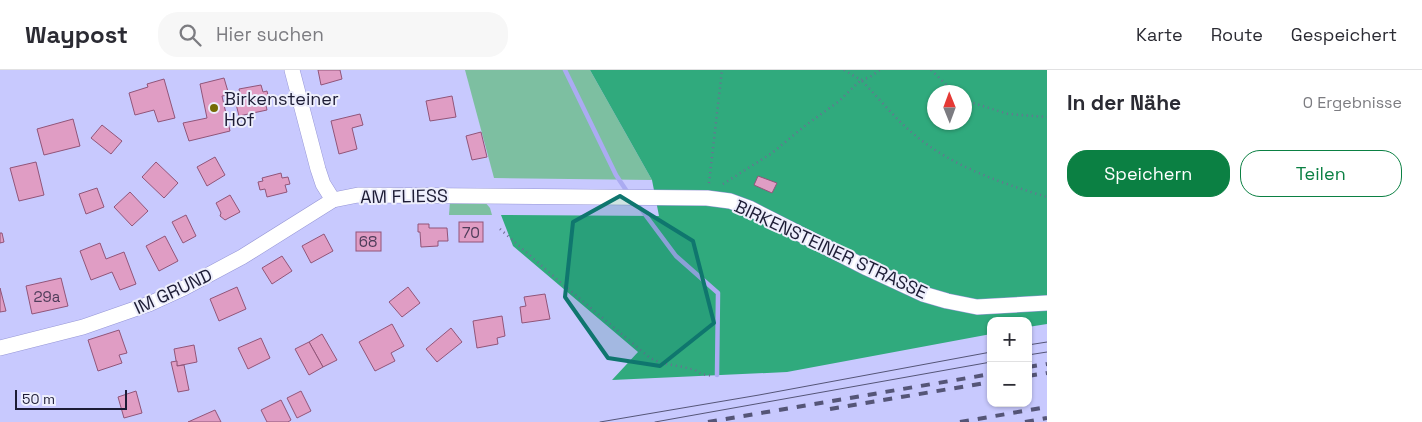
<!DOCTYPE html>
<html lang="de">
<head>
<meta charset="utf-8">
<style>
  body { margin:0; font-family:"Space Grotesk",sans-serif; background:#f7f7f7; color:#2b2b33 }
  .controls { position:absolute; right:15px; bottom:15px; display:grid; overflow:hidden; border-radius:10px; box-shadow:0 1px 4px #0004 }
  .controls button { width:45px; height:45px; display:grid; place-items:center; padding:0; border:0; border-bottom:1px solid #e1e1e2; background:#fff; color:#2b2b33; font:25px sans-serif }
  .compass { position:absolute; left:927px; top:15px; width:45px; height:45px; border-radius:50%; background:#fff; box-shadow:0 1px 4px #0004; rotate:359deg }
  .scale { position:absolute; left:15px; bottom:12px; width:112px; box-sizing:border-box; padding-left:5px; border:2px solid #1d1c35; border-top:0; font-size:14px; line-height:18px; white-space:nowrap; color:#1d1c35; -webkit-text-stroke:4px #edeefc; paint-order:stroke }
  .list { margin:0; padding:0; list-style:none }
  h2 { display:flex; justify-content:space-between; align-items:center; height:65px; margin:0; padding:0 20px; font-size:21px }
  h2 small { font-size:16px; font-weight:400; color:#7c7c81 }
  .actions { display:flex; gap:10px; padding:15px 20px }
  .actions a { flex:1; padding:11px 0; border:1px solid #0b8043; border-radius:20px; text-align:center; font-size:18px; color:#0b8043 }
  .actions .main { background:#0b8043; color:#fff }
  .icon { flex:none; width:28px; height:28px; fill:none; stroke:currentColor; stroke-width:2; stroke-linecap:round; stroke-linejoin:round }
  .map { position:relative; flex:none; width:1047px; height:352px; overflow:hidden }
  header { display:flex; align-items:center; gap:30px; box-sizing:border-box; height:70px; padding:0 25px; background:#fff; border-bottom:1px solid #e1e1e2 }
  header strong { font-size:24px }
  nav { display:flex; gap:28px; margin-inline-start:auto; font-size:18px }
  .search { width:350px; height:45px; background:#f7f7f7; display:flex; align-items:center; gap:12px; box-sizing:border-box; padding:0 18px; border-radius:20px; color:#7c7c81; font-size:19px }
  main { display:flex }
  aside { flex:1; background:#fff }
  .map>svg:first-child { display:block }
</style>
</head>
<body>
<header>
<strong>Waypost</strong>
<div class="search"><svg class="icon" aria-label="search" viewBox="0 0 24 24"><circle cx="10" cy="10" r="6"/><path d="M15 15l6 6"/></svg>Hier suchen</div>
<nav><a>Karte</a><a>Route</a><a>Gespeichert</a></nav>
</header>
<main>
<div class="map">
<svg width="1047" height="352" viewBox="0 0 1047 352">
  <rect width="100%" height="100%" fill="#c8c9fe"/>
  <g fill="#7dbfa1">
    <polygon points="465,0 590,0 652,110 494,108"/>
    <polygon points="450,131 484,131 490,138 492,145 449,145"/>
  </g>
  <path fill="#30aa7d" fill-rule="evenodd" d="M590 0H1047V254L1028 257V251H991V264L787 302 612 310 638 282 513 176 501 145 659 146 652 110ZM934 22H964V52H934Z"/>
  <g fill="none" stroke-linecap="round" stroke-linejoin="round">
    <g stroke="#ababf2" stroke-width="4.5">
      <polyline points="565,0 616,105 628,123"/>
      <polyline points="635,131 676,186 718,223 717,305"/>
    </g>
  </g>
  <g fill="#e09dc4" stroke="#915579">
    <polygon points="318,0 340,0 342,9 321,15"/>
    <polygon points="224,8 229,25 222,26 230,61 189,71 183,53 207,48 200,14"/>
    <polygon points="164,9 175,48 158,52 154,40 135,45 129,23 148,17 147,14"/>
    <polygon points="261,15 263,22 267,21 269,30 265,31 267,40 239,46 235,30 241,28 239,19"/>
    <polygon points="452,26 456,47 430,51 426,31"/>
    <polygon points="360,44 363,55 352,58 357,79 339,84 331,51"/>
    <polygon points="73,49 80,76 44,85 37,59"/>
    <polygon points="102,55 122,71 111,84 91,68"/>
    <polygon points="481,62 487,87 472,90 466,66"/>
    <polygon points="215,87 225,105 207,116 197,97"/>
    <polygon points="36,92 44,125 19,131 10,98"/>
    <polygon points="156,92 178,113 164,128 142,107"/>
    <polygon points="281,103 282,108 288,107 290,114 285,115 287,122 267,127 265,119 260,120 258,112 263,111 262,108"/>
    <polygon points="758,106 777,113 772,123 754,115"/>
    <polygon points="97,118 104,137 86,144 79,124"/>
    <polygon points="130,122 148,141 132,156 114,137"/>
    <polygon points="230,125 240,142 225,150 220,146 221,143 216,133"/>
    <polygon points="186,145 196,166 183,173 172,152"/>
    <rect x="459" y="152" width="24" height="20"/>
    <polygon points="418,154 429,154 429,158 447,158 448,171 438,171 438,176 421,177 420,162 418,162"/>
    <rect x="356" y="162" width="25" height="19"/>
    <polygon points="0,163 2,163 4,172 0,173"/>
    <polygon points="324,164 333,181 311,193 302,176"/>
    <polygon points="165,166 178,191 159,201 146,176"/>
    <polygon points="100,173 106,189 124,182 136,214 120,220 112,202 91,210 80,181"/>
    <polygon points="282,186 292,201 272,214 262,198"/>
    <polygon points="61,208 68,236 32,244 26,216"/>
    <polygon points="237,217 246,239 219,251 210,229"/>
    <polygon points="408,217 420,233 402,247 389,232"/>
    <polygon points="0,218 6,241 0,242"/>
    <polygon points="545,224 550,249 522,253 520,237 526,236 524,227"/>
    <polygon points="502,246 505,266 497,268 498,274 477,278 473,251"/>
    <polygon points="392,254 404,276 391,283 395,291 375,301 359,272"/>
    <polygon points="451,258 462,272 437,292 426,279"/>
    <polygon points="119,260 127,283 119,285 122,293 98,301 88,270"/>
    <polygon points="322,264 337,290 323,297 309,272"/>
    <polygon points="261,268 270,288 248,299 238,278"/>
    <polygon points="309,272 323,297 309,305 295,279"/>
    <polygon points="194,275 197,292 177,296 174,279"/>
    <polygon points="177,291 177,296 184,295 189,320 178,322 171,292"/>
    <polygon points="136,321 142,343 124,348 118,327"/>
    <polygon points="301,321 311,341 297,348 287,328"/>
    <polygon points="281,330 291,350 288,352 267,352 261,340"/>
    <polygon points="215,340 221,352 188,352"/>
  </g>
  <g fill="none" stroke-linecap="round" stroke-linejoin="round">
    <g stroke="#9696d6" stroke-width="16">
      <g id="minor">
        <polyline points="292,0 318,99 323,114 333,130"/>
        <polyline points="0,278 83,257 149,234 184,218 242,187 333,130 358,125 707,128 730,131 749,138 867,198 923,224 947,231 977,237 1047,233"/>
      </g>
    </g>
    <g stroke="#6e6e94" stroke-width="2.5" stroke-dasharray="1 4" stroke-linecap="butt">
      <polyline points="844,0 861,10 870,7 880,0"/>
      <polyline points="931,0 954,22"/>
      <polyline points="964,30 1008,44 1047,47"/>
      <polyline points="709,113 722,0"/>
      <path d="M723 114 772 83 806 55 838 32 861 10C877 26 892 45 909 60 948 95 998 112 1047 127"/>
      <polyline points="500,159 559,211 650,288 661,293 683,297 695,300 701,304 713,306"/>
    </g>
    <use href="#minor" stroke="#fff" stroke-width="15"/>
    <g stroke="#557" stroke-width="1">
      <polyline points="1028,275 1047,272"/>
      <polyline points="1028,285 1047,282"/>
      <polyline points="600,352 759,325 991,282"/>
      <polyline points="655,352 991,292"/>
    </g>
    <g stroke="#557" stroke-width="4" stroke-dasharray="9 9" stroke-linecap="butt">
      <polyline points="1028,297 1047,294"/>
      <polyline points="1028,306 1047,303"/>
      <polyline points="830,339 991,312"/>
      <polyline points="708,352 991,304"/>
      <polyline points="960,352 1047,337"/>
      <polyline points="1025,352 1047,348"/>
    </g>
  </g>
  <path fill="#0f766e" fill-opacity="0.2" stroke="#0f766e" stroke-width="4" stroke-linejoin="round" d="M620 126 693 171 714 253 660 296 608 288 565 227 573 152Z"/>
  <circle fill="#746b05" stroke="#edeefc" stroke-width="2" cx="214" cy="38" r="5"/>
  <g text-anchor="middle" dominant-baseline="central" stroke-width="4" stroke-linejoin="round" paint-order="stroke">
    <g font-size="15" fill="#4e3c59">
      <text x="471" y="162">70</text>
      <text x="368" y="171">68</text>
      <text x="47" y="226">29a</text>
    </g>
    <g font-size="18" fill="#1d1c35" stroke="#edeefc" text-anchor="start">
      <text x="224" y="28">Birkensteiner<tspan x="224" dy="21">Hof</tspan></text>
    </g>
    <g font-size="18" fill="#1d1c35" stroke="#edeefc">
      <text transform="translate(404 126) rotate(-1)">AM FLIESS</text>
      <text transform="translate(831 179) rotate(25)">BIRKENSTEINER STRASSE</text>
      <text transform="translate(173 221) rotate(-25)">IM GRUND</text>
    </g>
  </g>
</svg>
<div class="controls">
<button>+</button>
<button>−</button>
</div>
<svg class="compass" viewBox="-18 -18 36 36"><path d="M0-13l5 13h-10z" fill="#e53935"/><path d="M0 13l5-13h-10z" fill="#7c7c81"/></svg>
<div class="scale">50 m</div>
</div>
<aside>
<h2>In der Nähe<small>0 Ergebnisse</small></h2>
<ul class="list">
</ul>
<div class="actions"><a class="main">Speichern</a><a>Teilen</a></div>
</aside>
</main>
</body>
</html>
